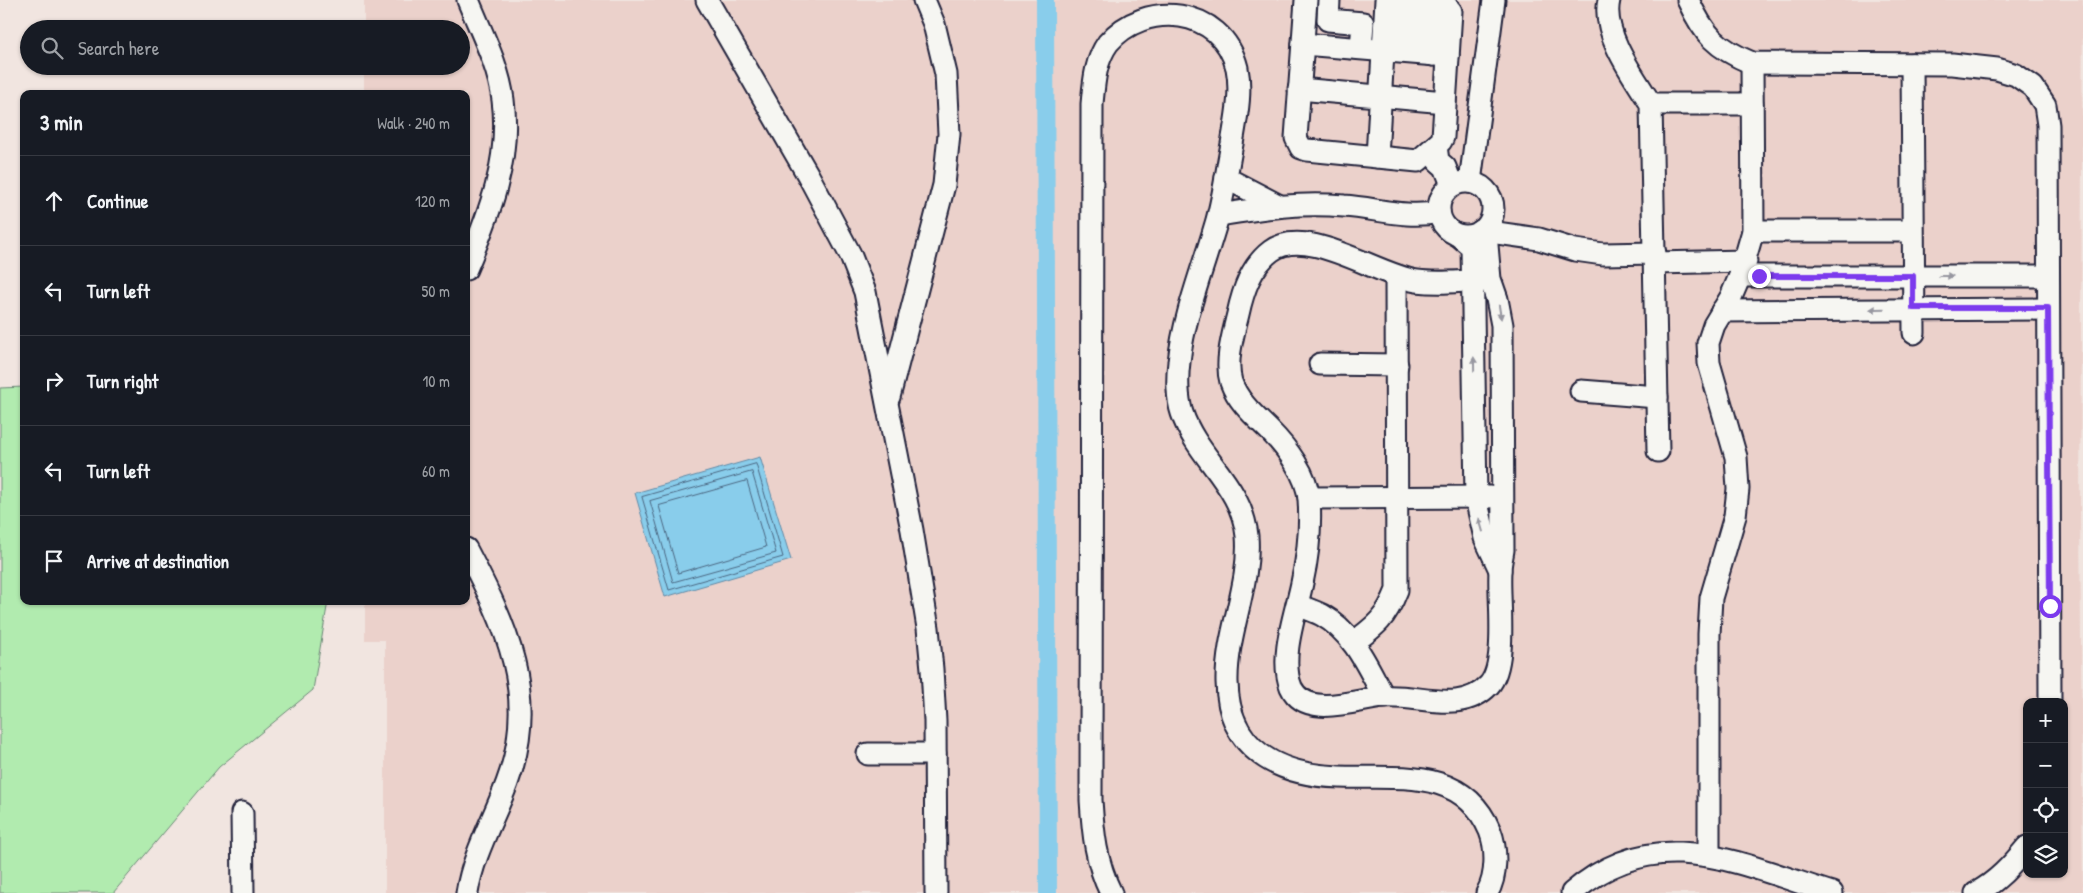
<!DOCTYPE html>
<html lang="en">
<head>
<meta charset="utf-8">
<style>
  body { margin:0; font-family:"Patrick Hand",sans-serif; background:#20242c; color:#f1f3f6 }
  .controls { position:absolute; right:15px; bottom:15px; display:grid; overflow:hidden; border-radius:10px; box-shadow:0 1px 4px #0004 }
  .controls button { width:45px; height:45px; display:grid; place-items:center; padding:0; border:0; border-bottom:1px solid #363941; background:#171b24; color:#f1f3f6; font:25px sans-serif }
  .stop { position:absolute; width:15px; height:15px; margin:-11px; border:4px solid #7c3aed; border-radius:50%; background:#fff }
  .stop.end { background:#7c3aed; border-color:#fff; box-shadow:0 1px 5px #0008 }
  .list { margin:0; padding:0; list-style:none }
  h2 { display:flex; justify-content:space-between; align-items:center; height:65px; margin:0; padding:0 20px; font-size:21px }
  h2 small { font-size:16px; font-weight:400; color:#9ea1a6 }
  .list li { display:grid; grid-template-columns:32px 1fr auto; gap:15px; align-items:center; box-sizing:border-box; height:90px; padding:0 20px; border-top:1px solid #363941 }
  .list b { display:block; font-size:19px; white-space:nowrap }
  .list em { font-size:16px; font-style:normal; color:#9ea1a6 }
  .icon { flex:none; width:28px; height:28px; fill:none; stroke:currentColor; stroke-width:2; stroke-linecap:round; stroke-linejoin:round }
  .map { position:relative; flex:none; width:2083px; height:893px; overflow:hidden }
  .search { position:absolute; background:#171b24; box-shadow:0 1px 4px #0004; left:20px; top:20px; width:450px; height:55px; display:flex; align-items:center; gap:12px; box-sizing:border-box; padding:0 18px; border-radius:28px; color:#9ea1a6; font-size:19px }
  .panel { position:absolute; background:#171b24; box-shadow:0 1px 4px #0004; left:20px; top:90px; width:450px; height:515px; border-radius:10px }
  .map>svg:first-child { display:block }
</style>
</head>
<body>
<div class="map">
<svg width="2083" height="893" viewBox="0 0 2083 893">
  <rect width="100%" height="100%" fill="#f1e5e0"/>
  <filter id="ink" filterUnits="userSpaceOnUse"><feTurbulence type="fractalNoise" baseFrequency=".02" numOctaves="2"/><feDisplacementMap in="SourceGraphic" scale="10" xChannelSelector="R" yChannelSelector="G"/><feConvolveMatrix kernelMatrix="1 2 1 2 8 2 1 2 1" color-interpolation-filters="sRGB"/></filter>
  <g filter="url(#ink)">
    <path fill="#ebd1cb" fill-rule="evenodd" d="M364 0H2083L2080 506 2083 893H385V640H365V601H466V94H364V66H461V29H364ZM2027 702H2064V874H2027Z"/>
    <polygon fill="#b1ebaf" stroke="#6a8675" points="24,387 24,601 328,601 313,690 219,767 113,893 0,893 0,388"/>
    <polygon fill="#89cdeb" stroke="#6089a5" points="760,457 791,560 665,597 635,493"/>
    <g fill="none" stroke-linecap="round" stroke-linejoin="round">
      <g stroke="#4b6681" stroke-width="1">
        <polygon points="756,464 783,557 669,590 642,497"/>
        <polygon points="752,472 776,553 673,582 650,501"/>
        <polygon points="747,481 766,547 678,573 659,506"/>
      </g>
      <polyline stroke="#89cdeb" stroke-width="18" points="1045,0 1048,893"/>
      <g stroke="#22223b" stroke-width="25">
        <g id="minor">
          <polyline points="707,0 808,175 850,254 865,292 912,530 928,628 932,669 935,721 936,893"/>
          <polyline points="1306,0 1296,138 1301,148 1307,150 1418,161 1441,141 1443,137 1451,11 1445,4 1406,0"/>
          <polyline points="1329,0 1328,20 1363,23 1361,48"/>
          <path d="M1402 0 1401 33 1407 40H1412L1416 37 1420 16 1425 13H1430C1439 22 1434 43 1433 55"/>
          <path d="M1609 0C1601 33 1634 77 1651 104L1658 451"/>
          <path d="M1688 0C1704 35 1716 48 1752 63L1952 64 1997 69 2016 75 2033 87 2045 105 2048 125 2050 702"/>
          <polyline points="1303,44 1448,56"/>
          <polyline points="1912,64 1914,333"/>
          <polyline points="1299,89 1445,102"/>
          <polyline points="1651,104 1752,104"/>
          <polyline points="1436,146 1438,161 1445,167 1452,185"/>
          <polyline points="1377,157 1386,0"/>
          <polyline points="1226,178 1278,205"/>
          <circle cx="1466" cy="209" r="27"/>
          <polyline points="1470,182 1494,0"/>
          <path d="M1219 215C1263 208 1299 202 1344 206 1376 208 1406 219 1439 212"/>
          <path d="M1481 231 1487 245 1490 279 1497 299 1502 325 1503 550C1502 557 1500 564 1500 571 1498 598 1508 664 1489 685 1461 715 1419 694 1384 697 1358 699 1306 720 1291 687 1279 657 1296 613 1302 583 1308 556 1311 527 1309 499 1307 475 1287 448 1270 431 1256 417 1238 402 1231 382 1225 361 1233 335 1238 314 1243 291 1251 266 1271 251 1307 224 1378 276 1417 281 1441 284 1466 281 1490 279"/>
          <polyline points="1483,231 1539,239 1575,250 1603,254 1655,253"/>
          <polyline points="1753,231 1912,231"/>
          <polyline points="1458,235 1472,247 1476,498 1485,538 1500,570"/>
          <polyline points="1655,263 1746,261"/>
          <path d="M466 269C489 215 511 160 503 100 499 66 481 32 468 0"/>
          <polyline points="1740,276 2048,276"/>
          <polyline points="1722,311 2048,309"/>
          <polyline points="1320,364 1397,365"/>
          <polyline points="1581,391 1657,397"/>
          <polyline points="889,397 944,185 949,134 946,74 934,24 924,0"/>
          <polyline points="1309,498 1490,497"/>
          <path d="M466 549C506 625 540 695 507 783 494 819 473 854 467 893"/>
          <path d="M1297 605C1305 608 1314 611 1322 615 1354 633 1367 666 1384 697"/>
          <path d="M1353 643C1377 625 1386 618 1397 590L1396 277"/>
          <polyline points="868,754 935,754"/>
          <polyline points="242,813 243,893"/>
          <polyline points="1709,855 1709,634 1711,598 1735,516 1738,489 1736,457 1709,363 1708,343 1714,325 1731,297 1740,276 1753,231 1752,63"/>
          <path d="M1111 893C1096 863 1093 833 1091 800L1092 104C1094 83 1095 61 1108 43 1144 0 1222 6 1237 68 1242 93 1236 119 1232 144 1227 169 1224 195 1217 220 1204 266 1184 314 1179 362 1177 377 1177 398 1182 413 1197 458 1242 485 1247 536 1251 585 1226 633 1227 682 1228 750 1278 775 1339 777 1396 779 1463 766 1490 831 1497 849 1497 876 1487 893"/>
          <path d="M1572 893C1656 819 1741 865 1832 893"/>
          <path d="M1976 893C1997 882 2012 865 2027 847"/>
        </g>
      </g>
      <use href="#minor" stroke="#f6f6f2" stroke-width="21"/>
    </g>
    <defs><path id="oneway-solid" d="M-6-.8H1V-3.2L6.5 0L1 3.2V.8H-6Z" transform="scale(1.25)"/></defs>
    <g fill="#9797a0">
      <use href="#oneway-solid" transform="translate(1946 276)"/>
      <use href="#oneway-solid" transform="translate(1877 309) rotate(179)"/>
      <use href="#oneway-solid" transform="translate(1500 312) rotate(81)"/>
      <use href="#oneway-solid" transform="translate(1474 364) rotate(-91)"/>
      <use href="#oneway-solid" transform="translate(1481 525) rotate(-106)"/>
    </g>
  </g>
  <g fill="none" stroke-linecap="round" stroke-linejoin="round" filter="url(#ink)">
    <polyline stroke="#7c3aed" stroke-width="6" points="1759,276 1913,276 1913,308 2048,308 2050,606"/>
  </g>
</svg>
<div class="controls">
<button>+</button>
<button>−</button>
<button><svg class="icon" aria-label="locate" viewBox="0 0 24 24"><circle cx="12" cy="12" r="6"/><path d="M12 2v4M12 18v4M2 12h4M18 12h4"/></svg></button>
<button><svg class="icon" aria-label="layers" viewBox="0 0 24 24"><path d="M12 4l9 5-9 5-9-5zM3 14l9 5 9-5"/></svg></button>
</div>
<div class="stop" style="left:2050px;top:606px"></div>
<div class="stop end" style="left:1759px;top:276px"></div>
<div class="search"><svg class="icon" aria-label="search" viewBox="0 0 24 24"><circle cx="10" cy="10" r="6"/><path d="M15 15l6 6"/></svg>Search here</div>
<section class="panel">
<h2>3 min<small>Walk · 240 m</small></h2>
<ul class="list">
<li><svg class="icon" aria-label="ahead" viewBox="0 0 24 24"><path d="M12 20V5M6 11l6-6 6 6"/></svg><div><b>Continue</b></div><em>120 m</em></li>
<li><svg class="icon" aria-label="left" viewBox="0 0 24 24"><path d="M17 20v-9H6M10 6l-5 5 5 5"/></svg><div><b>Turn left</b></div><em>50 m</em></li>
<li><svg class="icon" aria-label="right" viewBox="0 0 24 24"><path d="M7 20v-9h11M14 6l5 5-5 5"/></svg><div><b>Turn right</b></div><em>10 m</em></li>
<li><svg class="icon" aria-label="left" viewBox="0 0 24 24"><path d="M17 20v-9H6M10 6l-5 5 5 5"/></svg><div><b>Turn left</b></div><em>60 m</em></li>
<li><svg class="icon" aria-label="arrive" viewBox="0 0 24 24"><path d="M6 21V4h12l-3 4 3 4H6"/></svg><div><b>Arrive at destination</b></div></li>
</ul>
</section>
</div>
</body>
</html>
